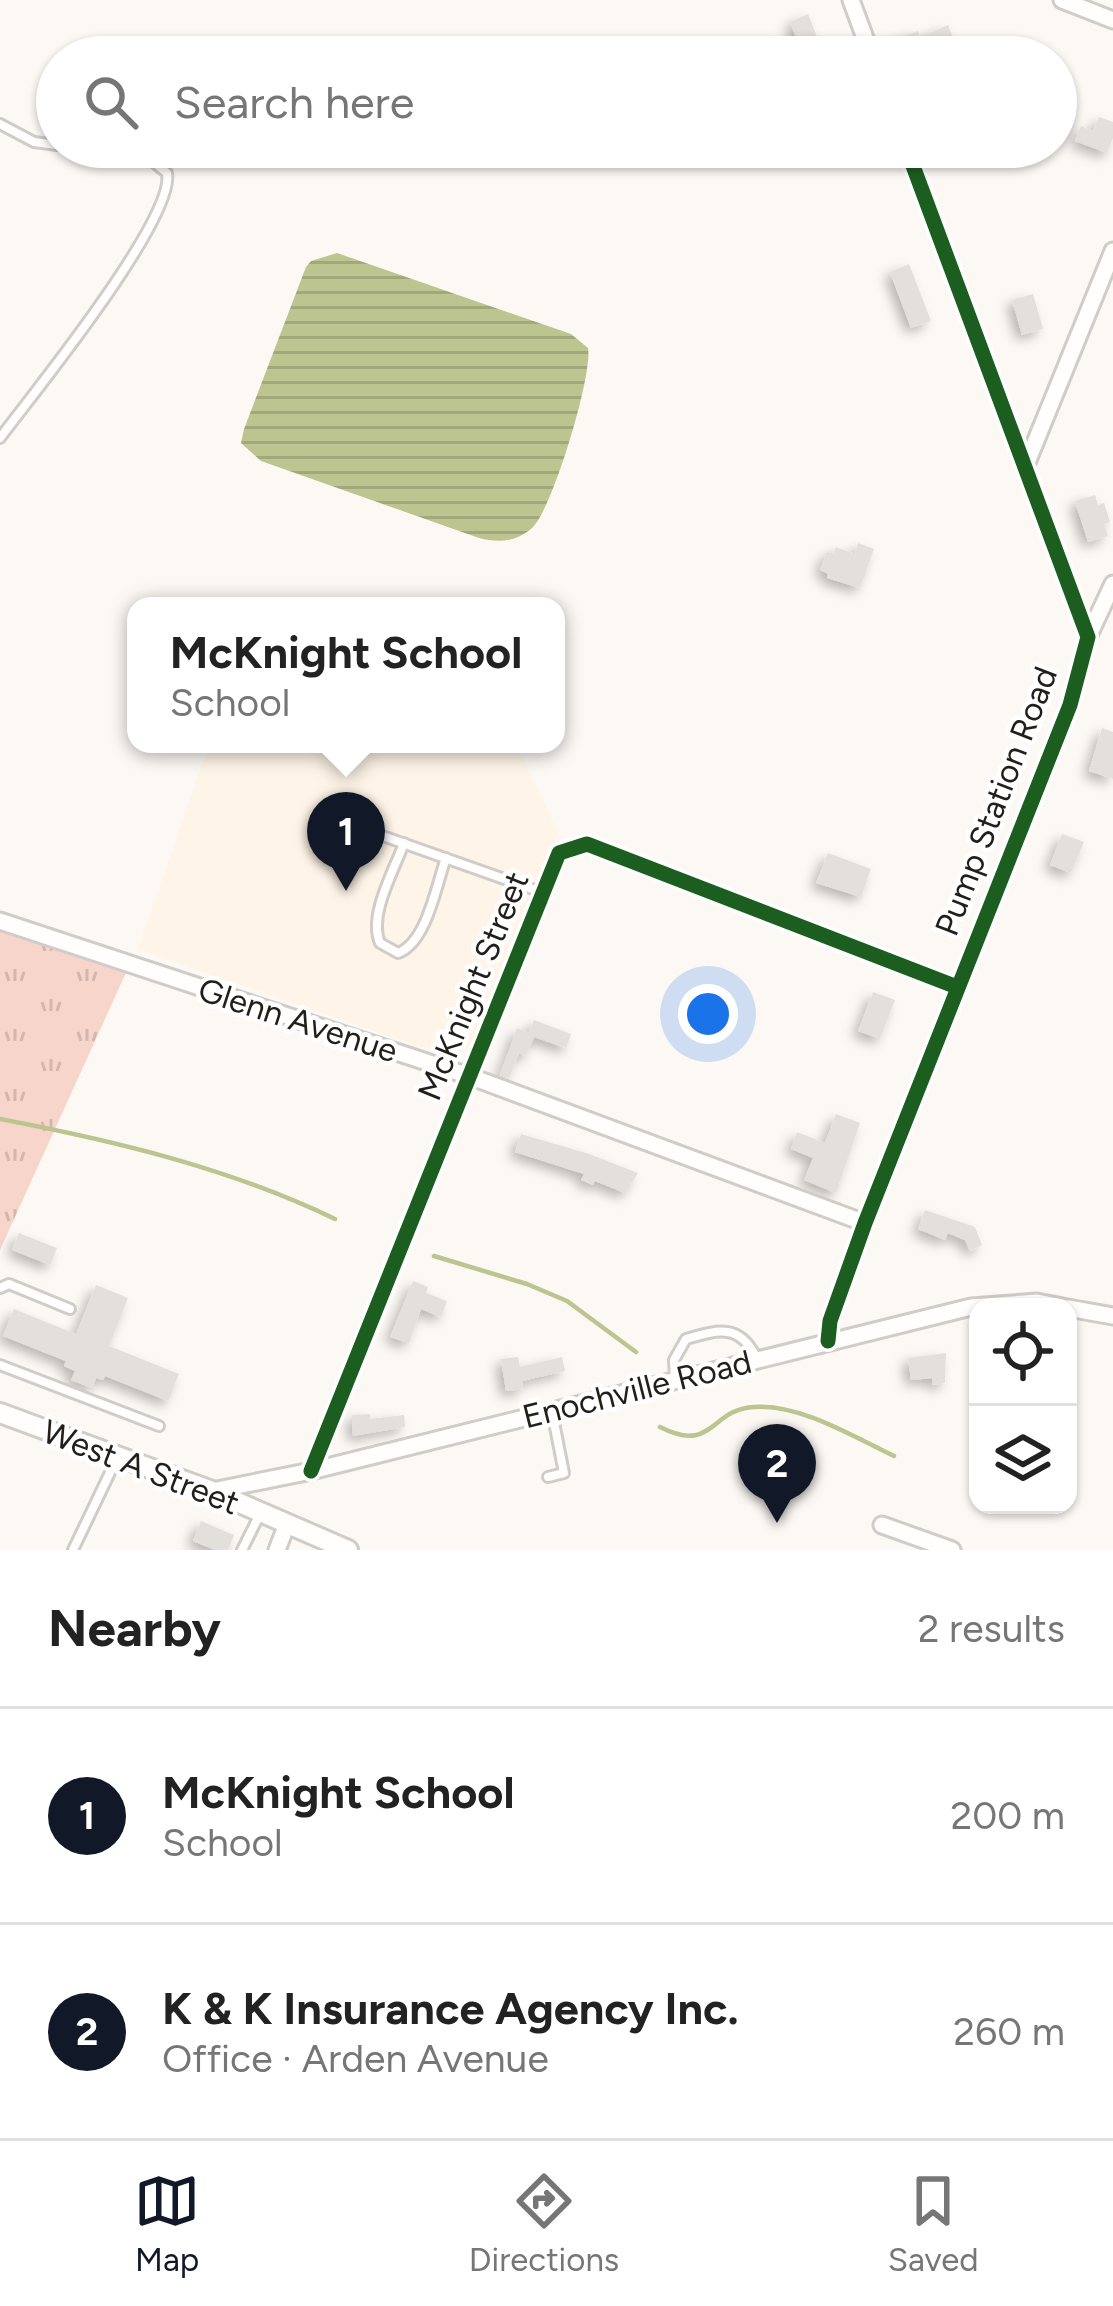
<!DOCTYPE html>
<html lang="en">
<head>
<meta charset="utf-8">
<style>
  body { margin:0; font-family:Figtree,sans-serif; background:#f6f6f6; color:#222 }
  .controls { position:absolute; right:36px; bottom:36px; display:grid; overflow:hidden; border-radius:24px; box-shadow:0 3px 9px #0004 }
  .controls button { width:108px; height:108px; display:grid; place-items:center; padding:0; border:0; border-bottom:3px solid #e0e0e0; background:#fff; color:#222; font:60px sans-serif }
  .you { position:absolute; left:708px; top:1014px; width:42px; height:42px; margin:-30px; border:9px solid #fff; border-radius:50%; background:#1a73e8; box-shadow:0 0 0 18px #1a73e833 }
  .badge { display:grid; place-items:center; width:78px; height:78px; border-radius:50%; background:#111827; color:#fff; font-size:39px; font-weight:700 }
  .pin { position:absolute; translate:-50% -99px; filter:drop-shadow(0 3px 6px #0008) }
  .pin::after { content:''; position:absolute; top:63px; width:42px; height:36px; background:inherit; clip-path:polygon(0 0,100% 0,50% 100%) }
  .popup { position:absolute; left:127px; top:597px; width:438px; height:156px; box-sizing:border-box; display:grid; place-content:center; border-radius:24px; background:#fff; filter:drop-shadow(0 3px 9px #0005); font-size:39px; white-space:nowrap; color:#767676 }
  .popup b { font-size:45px; color:#222 }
  .popup::after { content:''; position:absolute; left:50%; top:100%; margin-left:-24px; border:24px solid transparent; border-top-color:#fff }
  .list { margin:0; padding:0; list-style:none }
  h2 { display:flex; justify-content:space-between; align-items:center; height:156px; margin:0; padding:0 48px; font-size:51px }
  h2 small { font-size:39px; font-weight:400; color:#767676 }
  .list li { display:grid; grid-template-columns:78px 1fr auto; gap:36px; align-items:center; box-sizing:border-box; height:216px; padding:0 48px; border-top:3px solid #e0e0e0 }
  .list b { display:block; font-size:45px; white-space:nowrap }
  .list p { margin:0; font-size:39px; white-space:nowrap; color:#767676 }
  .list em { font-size:39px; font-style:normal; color:#767676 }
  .icon { flex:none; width:66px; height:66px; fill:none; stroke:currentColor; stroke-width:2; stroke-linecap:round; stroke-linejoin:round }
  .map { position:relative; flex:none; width:1113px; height:1550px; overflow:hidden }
  .search { position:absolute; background:#fff; box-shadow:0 3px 9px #0004; left:36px; right:36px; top:36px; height:132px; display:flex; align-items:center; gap:30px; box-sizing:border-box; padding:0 42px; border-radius:66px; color:#767676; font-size:45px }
  .sheet { height:588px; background:#fff }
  nav { display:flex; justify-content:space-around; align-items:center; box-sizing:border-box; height:168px; border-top:3px solid #e0e0e0; background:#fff; font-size:33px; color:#767676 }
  nav a { display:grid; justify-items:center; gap:6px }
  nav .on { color:#111827 }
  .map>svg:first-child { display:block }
</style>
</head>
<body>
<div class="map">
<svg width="1113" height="1550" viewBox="0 0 1113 1550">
  <defs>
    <pattern id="park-tufts" width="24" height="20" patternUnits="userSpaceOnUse" patternTransform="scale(3)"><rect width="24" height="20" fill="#f8d5cb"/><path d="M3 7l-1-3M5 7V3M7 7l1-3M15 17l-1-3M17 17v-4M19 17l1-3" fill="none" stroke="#d4b6ae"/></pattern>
    <pattern id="water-rules" width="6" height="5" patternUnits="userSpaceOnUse" patternTransform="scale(3)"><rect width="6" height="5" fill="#bcc590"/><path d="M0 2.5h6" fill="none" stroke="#a1a97c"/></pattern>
    <filter id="shadow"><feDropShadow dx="-5.5" dy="5.5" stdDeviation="6" flood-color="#0004"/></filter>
  </defs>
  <rect width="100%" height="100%" fill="#fcf8f4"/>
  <polygon fill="#fef4e7" points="209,744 314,744 331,750 334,744 516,744 558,833 471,1048 449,1057 138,949"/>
  <polygon fill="url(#park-tufts)" points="0,921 130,964 0,1250"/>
  <path fill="url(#water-rules)" d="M337 253 571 334 588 348C593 374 552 510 532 528 516 542 499 543 479 538L261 461 241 443 244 429 306 267 311 261Z"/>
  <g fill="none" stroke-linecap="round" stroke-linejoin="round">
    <g stroke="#bcc590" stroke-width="4.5">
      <path d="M0 1119C115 1141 229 1168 335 1219"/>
      <polyline points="434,1256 527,1284 567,1301 636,1352"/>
      <path d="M660 1427C713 1454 710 1410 753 1407 799 1403 854 1437 894 1456"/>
    </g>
  </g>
  <g fill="#e3dfdb" filter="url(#shadow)">
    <polygon points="808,14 823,52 804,57 790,22"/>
    <polygon points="948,25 955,43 943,48 940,43 896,57 890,41 918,31 920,37"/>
    <polygon points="1099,117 1113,122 1113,138 1107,153 1075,141 1081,126 1093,131"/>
    <polygon points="909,264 931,321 911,328 890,272"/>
    <polygon points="1033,294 1043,329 1022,335 1012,300"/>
    <polygon points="1095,495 1098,505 1104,503 1110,522 1104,524 1108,536 1088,542 1075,501"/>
    <polygon points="858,543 874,549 860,588 827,578 828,574 820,570 827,552 833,554 836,547 855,554"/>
    <polygon points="1102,728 1113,732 1113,779 1089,771"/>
    <polygon points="1062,834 1084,842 1071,873 1050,865"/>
    <polygon points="828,853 871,869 861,897 816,883"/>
    <polygon points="873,992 895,1000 880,1039 858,1031"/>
    <polygon points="534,1020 571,1034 566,1048 534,1037 526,1056 519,1053 509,1078 500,1075 517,1028 529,1033"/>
    <polygon points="836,1114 860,1123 836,1193 804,1180 813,1158 791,1149 797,1132 825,1143"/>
    <polygon points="521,1134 589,1154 638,1173 625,1193 595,1181 593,1185 581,1180 584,1174 515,1152"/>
    <polygon points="925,1210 975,1227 982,1245 970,1251 965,1240 948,1233 945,1240 918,1229"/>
    <polygon points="19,1233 57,1248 50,1265 12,1250"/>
    <polygon points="413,1281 428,1287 426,1293 447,1301 441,1317 421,1309 409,1343 390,1337"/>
    <polygon points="96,1285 128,1298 109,1346 179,1374 168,1401 105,1376 103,1380 96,1378 92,1388 71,1380 75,1371 64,1366 66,1361 3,1336 14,1309 76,1334"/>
    <polygon points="946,1353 945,1383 933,1385 932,1378 911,1380 908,1358"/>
    <polygon points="518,1357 520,1367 562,1357 565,1371 522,1381 523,1389 506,1391 501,1359"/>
    <polygon points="370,1414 370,1419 404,1415 405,1427 353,1436 352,1415"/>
    <polygon points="201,1521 234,1535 228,1550 215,1550 193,1541"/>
  </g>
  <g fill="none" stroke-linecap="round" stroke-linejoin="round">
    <g stroke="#d0cdc8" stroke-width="14">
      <g id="service">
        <polyline points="0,124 34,142 57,145"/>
        <path d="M0 438C33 394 176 218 167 173L150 159 69 147"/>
        <polyline points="377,834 541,892"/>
        <path d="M404 843C394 871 368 915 380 943L398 953C427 942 436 886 446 858"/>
        <polyline points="0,1288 9,1284 70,1309"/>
        <polyline points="0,1365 159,1426"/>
        <path d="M675 1380 674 1360 686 1339C718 1330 739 1323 756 1357"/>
        <polyline points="548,1477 564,1473 552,1412"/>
        <polyline points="73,1550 117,1458"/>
        <polyline points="242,1550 260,1514"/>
      </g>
    </g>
    <g stroke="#d0cdc8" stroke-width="21">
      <g id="minor">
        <polyline points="851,0 872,57"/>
        <polyline points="1062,0 1113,20"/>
        <polyline points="1026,465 1113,251"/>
        <polyline points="1088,637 1113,584"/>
        <polyline points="0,921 469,1076 865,1223"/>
        <polyline points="1068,1308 1113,1316"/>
        <polyline points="828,1341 830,1321 865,1223 1070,705 1088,637 906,147"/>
        <polyline points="311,1471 559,853 587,844 957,987"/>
        <polyline points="212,1491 311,1471 971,1307 1037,1302 1063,1307"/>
        <polyline points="882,1525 952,1550"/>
        <polyline points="277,1550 287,1524"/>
      </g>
    </g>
    <g stroke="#d0cdc8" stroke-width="24">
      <polyline id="tertiary" points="0,1413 212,1491 348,1550"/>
    </g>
    <use href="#service" stroke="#fffefd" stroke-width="8"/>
    <use href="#minor" stroke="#fffefd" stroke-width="15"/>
    <use href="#tertiary" stroke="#fffefd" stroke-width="18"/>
    <g stroke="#fff" stroke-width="22">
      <g id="cycleway">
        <polyline points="828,1341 830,1321 865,1223 1070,705 1088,637 906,147"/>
        <polyline points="311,1471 559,853 587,844 957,987"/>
      </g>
    </g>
    <use href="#cycleway" stroke="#1b5e20" stroke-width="15"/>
  </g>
  <g text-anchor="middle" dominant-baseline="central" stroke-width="9" stroke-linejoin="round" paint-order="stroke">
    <g font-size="33" fill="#221e19" stroke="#fff">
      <text transform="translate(996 801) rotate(-69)">Pump Station Road</text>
      <text transform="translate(473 986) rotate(-68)">McKnight Street</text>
      <text transform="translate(298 1020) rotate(18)">Glenn Avenue</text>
      <text transform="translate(637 1389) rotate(-14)">Enochville Road</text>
      <text transform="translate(141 1467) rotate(21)">West A Street</text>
    </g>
  </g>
</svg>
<div class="controls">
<button><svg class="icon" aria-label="locate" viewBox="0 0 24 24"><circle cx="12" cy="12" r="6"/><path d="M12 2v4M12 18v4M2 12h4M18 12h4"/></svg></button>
<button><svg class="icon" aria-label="layers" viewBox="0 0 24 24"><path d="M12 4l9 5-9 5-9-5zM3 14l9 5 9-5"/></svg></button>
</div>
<div class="you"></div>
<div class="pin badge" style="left:346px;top:891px">1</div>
<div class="popup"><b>McKnight School</b>School</div>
<div class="pin badge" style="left:777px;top:1523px">2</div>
<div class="search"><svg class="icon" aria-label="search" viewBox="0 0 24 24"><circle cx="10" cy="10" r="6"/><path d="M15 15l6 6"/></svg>Search here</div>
</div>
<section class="sheet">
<h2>Nearby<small>2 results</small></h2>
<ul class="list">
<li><span class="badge">1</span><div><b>McKnight School</b><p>School</p></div><em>200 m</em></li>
<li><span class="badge">2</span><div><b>K &amp; K Insurance Agency Inc.</b><p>Office · Arden Avenue</p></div><em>260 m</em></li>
</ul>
</section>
<nav>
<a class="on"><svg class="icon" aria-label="map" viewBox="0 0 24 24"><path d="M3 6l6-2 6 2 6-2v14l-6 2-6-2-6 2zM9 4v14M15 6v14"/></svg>Map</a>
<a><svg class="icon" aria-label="directions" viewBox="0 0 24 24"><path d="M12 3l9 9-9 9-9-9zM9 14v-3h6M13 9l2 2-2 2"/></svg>Directions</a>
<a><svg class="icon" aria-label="saved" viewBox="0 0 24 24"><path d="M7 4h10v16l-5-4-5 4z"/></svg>Saved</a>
</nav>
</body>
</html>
